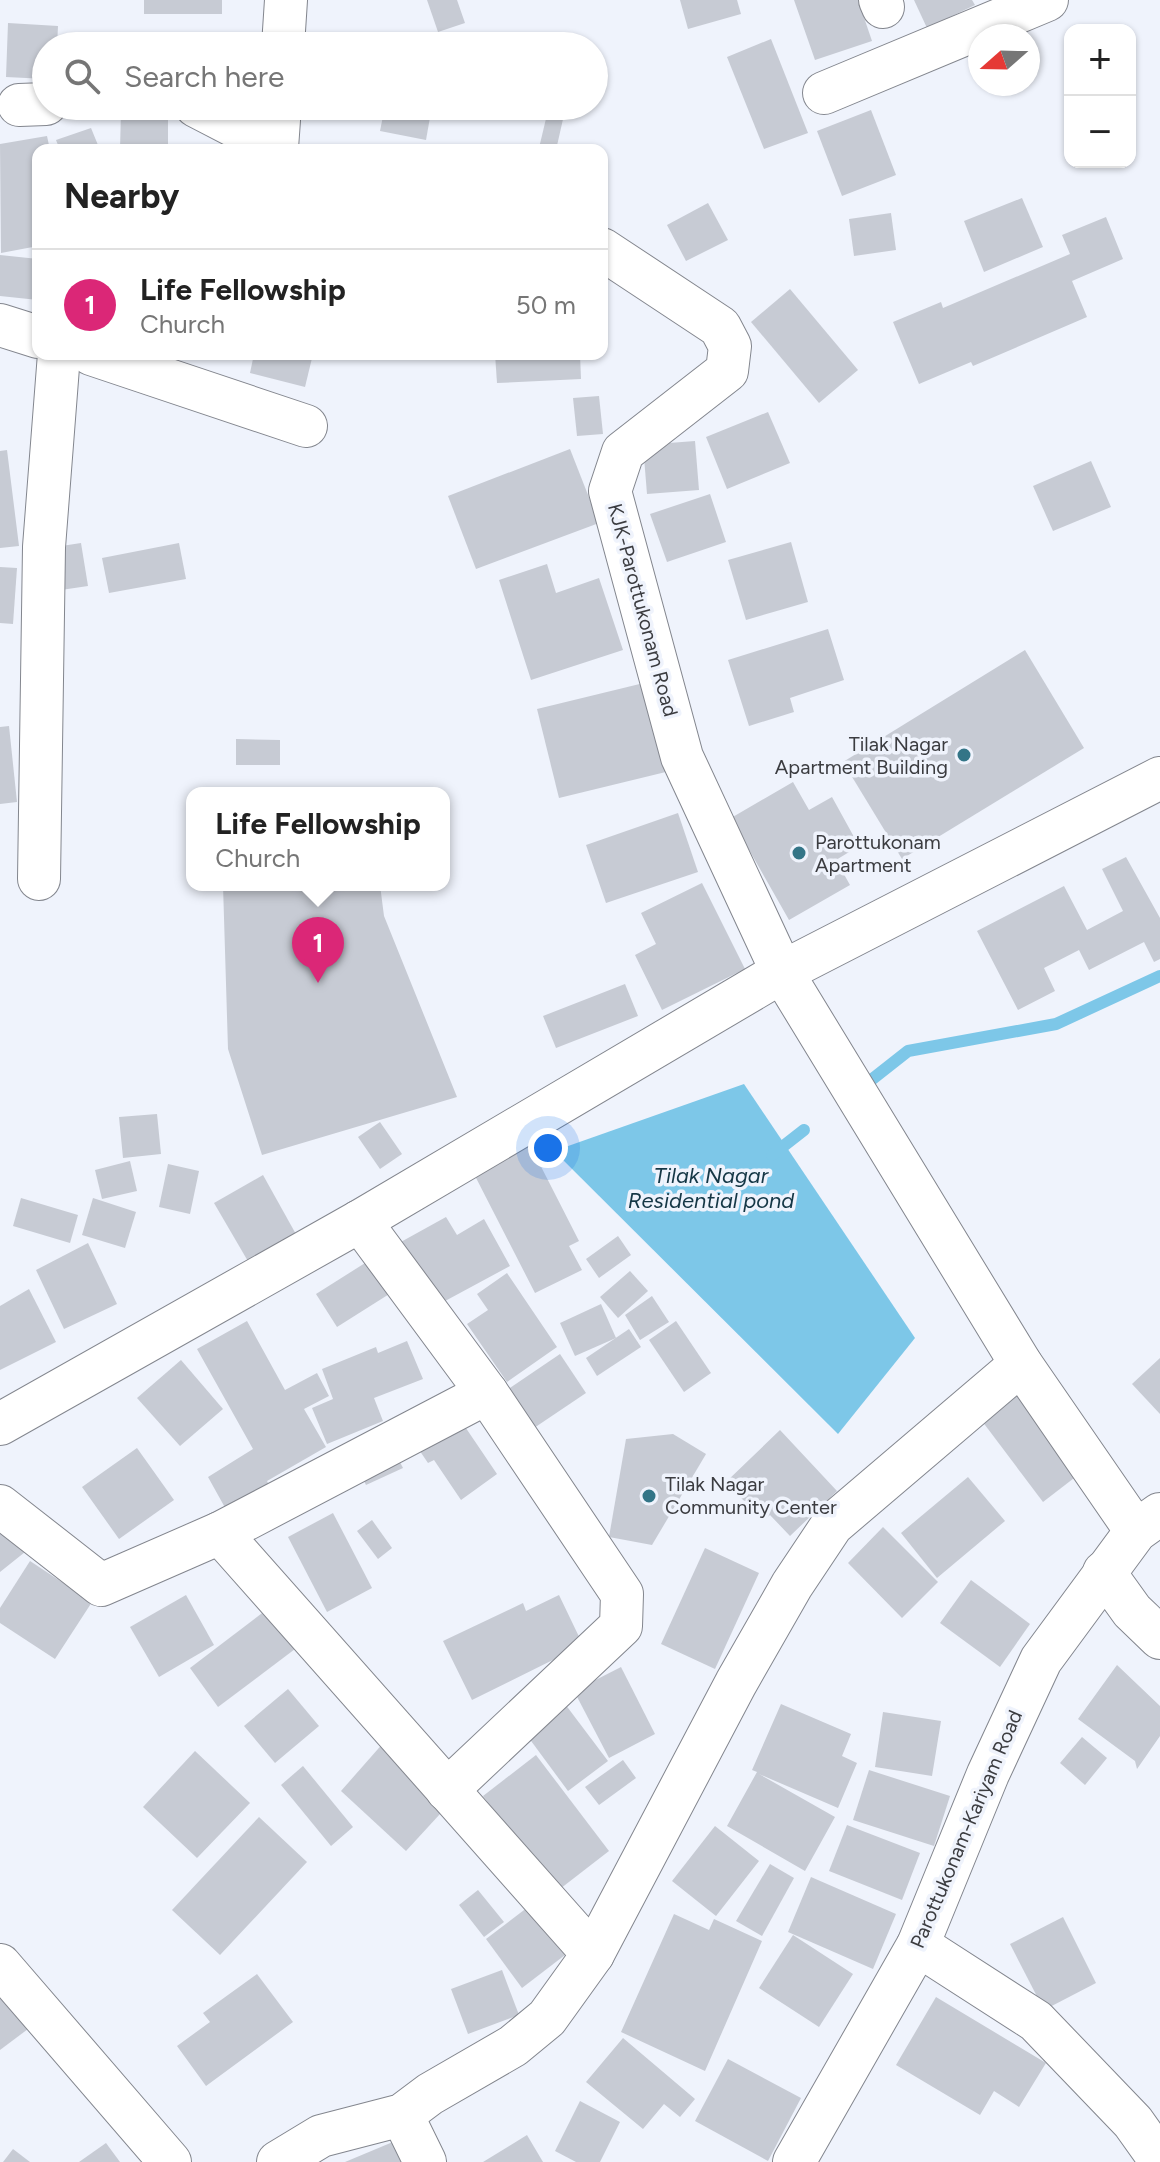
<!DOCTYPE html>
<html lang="en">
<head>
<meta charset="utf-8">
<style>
  body { margin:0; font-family:Figtree,sans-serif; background:#f2f2f2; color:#222 }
  .controls { position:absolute; right:24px; top:24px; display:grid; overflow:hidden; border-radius:16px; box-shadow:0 2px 6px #0004 }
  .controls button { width:72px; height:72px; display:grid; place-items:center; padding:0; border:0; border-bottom:2px solid #e0e0e0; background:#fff; color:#222; font:40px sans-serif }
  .compass { position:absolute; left:968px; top:24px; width:72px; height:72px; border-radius:50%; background:#fff; box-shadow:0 2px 6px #0004; rotate:250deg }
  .you { position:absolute; left:548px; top:1148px; width:28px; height:28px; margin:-20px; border:6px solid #fff; border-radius:50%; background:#1a73e8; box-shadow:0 0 0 12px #1a73e833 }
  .badge { display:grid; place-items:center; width:52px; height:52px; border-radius:50%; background:#db2777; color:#fff; font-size:26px; font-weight:700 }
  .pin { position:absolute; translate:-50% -66px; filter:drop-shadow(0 2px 4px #0008) }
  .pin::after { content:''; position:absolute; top:42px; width:28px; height:24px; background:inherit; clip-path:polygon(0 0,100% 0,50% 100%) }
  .popup { position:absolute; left:186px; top:787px; width:264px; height:104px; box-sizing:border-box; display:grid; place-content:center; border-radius:16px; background:#fff; filter:drop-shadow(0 2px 6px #0005); font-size:26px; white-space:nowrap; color:#767676 }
  .popup b { font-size:30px; color:#222 }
  .popup::after { content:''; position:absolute; left:50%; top:100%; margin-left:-16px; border:16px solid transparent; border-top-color:#fff }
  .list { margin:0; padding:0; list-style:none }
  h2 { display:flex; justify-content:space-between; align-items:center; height:104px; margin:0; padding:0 32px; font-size:34px }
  h2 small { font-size:26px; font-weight:400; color:#767676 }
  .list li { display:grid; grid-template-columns:52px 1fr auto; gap:24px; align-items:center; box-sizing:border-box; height:112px; padding:0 32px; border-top:2px solid #e0e0e0 }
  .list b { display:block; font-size:30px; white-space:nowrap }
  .list p { margin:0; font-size:26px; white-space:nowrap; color:#767676 }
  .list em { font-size:26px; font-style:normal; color:#767676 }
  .icon { flex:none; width:44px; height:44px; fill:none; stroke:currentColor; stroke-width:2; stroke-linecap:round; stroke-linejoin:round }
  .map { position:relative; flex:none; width:1160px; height:2162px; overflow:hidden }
  .search { position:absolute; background:#fff; box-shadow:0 2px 6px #0004; left:32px; top:32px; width:576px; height:88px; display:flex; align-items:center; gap:20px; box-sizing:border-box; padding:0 28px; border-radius:44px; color:#767676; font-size:30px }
  .panel { position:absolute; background:#fff; box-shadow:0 2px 6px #0004; left:32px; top:144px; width:576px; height:216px; border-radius:16px }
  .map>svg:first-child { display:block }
</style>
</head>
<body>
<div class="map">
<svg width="1160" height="2162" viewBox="0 0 1160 2162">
  <rect width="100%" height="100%" fill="#eff3fc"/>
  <polygon fill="#7dc7e8" points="744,1084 915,1338 838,1434 554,1151"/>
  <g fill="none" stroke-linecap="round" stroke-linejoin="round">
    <g stroke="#7dc7e8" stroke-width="12">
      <polyline points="861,1088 908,1051 1056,1024 1160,976"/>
      <polyline points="772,1155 804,1130"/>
    </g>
  </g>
  <g fill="#c7cbd4">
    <rect x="144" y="0" width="78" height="14"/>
    <polygon points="427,0 457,0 465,23 438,32"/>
    <polygon points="680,0 737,0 741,14 688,29"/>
    <polygon points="794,0 858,0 872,41 815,60"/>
    <polygon points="914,0 972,0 975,5 927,28"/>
    <polygon points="8,23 58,26 57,46 46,46 46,79 6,77"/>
    <polygon points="771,39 808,133 764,149 727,57"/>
    <polygon points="323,40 376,41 375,46 323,46"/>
    <polygon points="321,106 374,106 374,113 321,112"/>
    <polygon points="385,106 432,106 426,140 380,131"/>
    <polygon points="549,106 566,106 556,150 539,148"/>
    <polygon points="121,110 168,110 168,150 120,150"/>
    <polygon points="871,110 896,175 842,196 817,131"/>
    <polygon points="91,128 100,150 60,150 56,140"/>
    <polygon points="47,136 50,150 38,150 38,246 1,253 0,144"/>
    <polygon points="1022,198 1043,247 984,272 964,221"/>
    <polygon points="708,203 728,240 686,261 667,225"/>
    <polygon points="891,213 896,250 854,256 849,219"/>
    <polygon points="1106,217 1123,259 1072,281 1087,317 973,366 971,362 919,384 893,322 941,302 943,308 1070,254 1062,235"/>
    <polygon points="0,255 38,259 38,300 0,296"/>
    <polygon points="790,289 858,370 819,403 751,322"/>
    <polygon points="254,354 313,354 305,387 250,373"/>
    <polygon points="495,354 580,354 581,379 497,383"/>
    <polygon points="599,396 603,434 577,436 573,398"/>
    <polygon points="768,412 790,463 727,489 706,437"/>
    <polygon points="695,441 699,490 647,494 643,445"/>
    <polygon points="570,449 599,523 476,569 448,496"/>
    <polygon points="7,450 19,546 0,548 0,451"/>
    <polygon points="1091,461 1111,507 1053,531 1033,486"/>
    <polygon points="710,494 726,542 667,562 650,514"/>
    <polygon points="791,542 808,602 746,620 728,560"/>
    <polygon points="81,543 88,586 61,590 55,547"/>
    <polygon points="179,543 186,579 109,593 102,558"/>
    <polygon points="547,564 556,593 599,578 623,650 531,680 499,580"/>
    <polygon points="0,567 17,568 13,624 0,623"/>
    <polygon points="828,629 844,680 790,698 794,712 749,726 728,660"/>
    <polygon points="1025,650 1084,748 902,859 843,762"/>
    <polygon points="652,681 674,770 559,798 537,709"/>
    <polygon points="9,726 17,802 0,804 0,727"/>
    <polygon points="236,739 280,740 280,765 236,765"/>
    <polygon points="793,782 809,810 832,797 859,846 836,860 850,885 789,920 731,818"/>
    <polygon points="678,813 698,872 606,903 586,845"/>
    <polygon points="1126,857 1160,918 1160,959 1154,962 1144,942 1089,970 1079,950 1044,968 1055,991 1018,1010 977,931 1064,886 1087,930 1123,911 1102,869"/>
    <polygon points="702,883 745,969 662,1010 635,955 656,944 641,913"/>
    <polygon points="223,885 380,885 384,916 457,1097 262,1155 228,1049"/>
    <polygon points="625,984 638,1016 556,1048 543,1016"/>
    <polygon points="157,1114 161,1154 123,1158 119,1117"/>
    <polygon points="380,1122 402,1154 380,1169 358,1137"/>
    <polygon points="529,1143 579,1241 569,1246 582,1270 535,1293 473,1172"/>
    <polygon points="130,1161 137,1191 102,1199 95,1170"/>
    <polygon points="168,1164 199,1171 190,1214 159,1207"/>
    <polygon points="263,1175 297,1236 249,1263 214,1203"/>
    <polygon points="21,1198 78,1215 70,1243 13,1226"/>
    <polygon points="93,1198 136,1212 125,1248 82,1235"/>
    <polygon points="446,1217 457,1235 484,1219 510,1266 434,1307 399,1243"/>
    <polygon points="618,1236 631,1255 599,1278 586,1259"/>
    <polygon points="88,1243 117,1304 64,1329 36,1270"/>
    <polygon points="373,1258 394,1291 337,1327 316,1294"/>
    <polygon points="630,1271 648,1291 618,1318 600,1297"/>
    <polygon points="507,1273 557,1347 507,1382 467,1324 488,1310 477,1294"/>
    <polygon points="29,1289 56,1342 0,1370 0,1306"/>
    <polygon points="652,1296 669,1322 640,1340 625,1315"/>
    <polygon points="601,1304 616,1338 575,1356 560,1323"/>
    <polygon points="247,1321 285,1390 317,1373 329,1396 304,1409 326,1447 267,1481 271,1489 228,1513 208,1477 253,1449 197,1349"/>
    <polygon points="676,1321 711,1373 684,1392 649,1340"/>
    <polygon points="629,1329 641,1347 597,1376 586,1358"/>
    <polygon points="407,1341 423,1379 374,1398 383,1421 327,1444 312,1408 333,1399 322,1369 376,1347 378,1353"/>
    <polygon points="560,1354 586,1393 534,1428 507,1390"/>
    <polygon points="1160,1358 1160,1414 1132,1384"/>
    <polygon points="181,1360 223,1409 180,1446 137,1398"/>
    <polygon points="1017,1394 1078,1475 1043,1502 982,1421"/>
    <polygon points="451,1406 497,1474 461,1500 434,1460 428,1463 409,1435"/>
    <polygon points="780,1430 837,1491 790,1536 770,1515 763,1521 726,1482"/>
    <polygon points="673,1434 706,1454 652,1545 609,1537 626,1439"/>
    <polygon points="392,1447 403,1468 366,1485 356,1464"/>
    <polygon points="137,1448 174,1500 119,1539 82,1487"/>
    <polygon points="968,1477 1005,1521 937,1578 901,1533"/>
    <polygon points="333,1513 372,1588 327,1612 288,1537"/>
    <polygon points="0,1520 25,1552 0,1572"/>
    <polygon points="372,1520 392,1548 378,1559 357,1531"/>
    <polygon points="883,1527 938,1582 902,1618 848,1563"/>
    <polygon points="705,1548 759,1573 715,1669 661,1644"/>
    <polygon points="30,1561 92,1602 55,1659 0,1623 0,1608"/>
    <polygon points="971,1580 1030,1624 1000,1667 940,1623"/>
    <polygon points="186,1595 214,1645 159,1677 130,1627"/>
    <polygon points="559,1595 583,1645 472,1700 443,1641 523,1603 526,1611"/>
    <polygon points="270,1607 299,1646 218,1707 190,1668"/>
    <polygon points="1117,1665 1160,1706 1160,1736 1137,1769 1135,1761 1078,1719"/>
    <polygon points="621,1667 655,1734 609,1758 574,1691"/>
    <polygon points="288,1689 319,1726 275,1763 244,1726"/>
    <polygon points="562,1700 608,1761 568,1791 523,1730"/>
    <polygon points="781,1704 851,1734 842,1756 857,1763 838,1808 759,1774 835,1817 805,1871 727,1826 757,1772 752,1770"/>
    <polygon points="883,1712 941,1721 932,1776 875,1767"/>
    <polygon points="1082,1737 1107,1758 1085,1785 1060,1763"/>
    <polygon points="385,1741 451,1802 406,1851 341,1791"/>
    <polygon points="195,1751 250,1803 197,1858 143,1807"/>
    <polygon points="536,1755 609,1851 556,1892 483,1796"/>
    <polygon points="623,1760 636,1778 599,1805 585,1787"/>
    <polygon points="303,1766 353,1827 331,1846 281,1785"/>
    <polygon points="869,1770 950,1796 934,1846 853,1820"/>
    <polygon points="259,1817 307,1862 220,1955 172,1910"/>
    <polygon points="847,1825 920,1853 902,1900 829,1871"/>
    <polygon points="715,1826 759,1861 716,1916 672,1881"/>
    <polygon points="770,1864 794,1878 762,1936 736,1921"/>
    <polygon points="811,1877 896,1914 873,1969 788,1932"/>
    <polygon points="478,1890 504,1922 484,1937 459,1905"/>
    <polygon points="528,1907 565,1955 522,1988 486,1939"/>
    <polygon points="674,1914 709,1930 714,1919 762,1941 705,2071 621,2032"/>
    <polygon points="1063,1917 1096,1983 1044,2010 1010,1944"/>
    <polygon points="793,1935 853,1974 819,2027 759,1988"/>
    <polygon points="502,1970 519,2015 468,2034 451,1989"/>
    <polygon points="257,1974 293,2022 206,2086 177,2046 210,2022 203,2013"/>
    <polygon points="0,1982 36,2023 0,2050"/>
    <polygon points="936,1997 1046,2063 1019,2107 994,2091 980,2115 896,2065"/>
    <polygon points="623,2038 695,2099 680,2117 664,2104 643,2129 586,2082"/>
    <polygon points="728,2059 801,2098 768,2161 695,2121"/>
    <polygon points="580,2101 620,2122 600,2162 576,2162 555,2151"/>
    <polygon points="527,2135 543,2162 483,2162"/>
    <polygon points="400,2139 409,2162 345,2162"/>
    <polygon points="106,2143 120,2162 79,2162"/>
    <polygon points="13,2149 30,2162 3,2162"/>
  </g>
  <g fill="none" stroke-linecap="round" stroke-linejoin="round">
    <g stroke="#83868e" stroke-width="44">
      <g id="minor">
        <polyline points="880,0 883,7"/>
        <polyline points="283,46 286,0"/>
        <polyline points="824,93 1047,0"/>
        <polyline points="19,105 46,104"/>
        <polyline points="196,106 277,148 280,106"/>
        <polyline points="0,325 38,337"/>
        <polyline points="91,354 306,426"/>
        <polyline points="39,879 44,547 59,354"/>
        <polyline points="487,1393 220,1533 593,1954"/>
        <polyline points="0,1424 360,1221"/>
        <polyline points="0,1506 101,1585 220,1533"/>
        <polyline points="1136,1531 1021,1364 782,972 1160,778"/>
        <polyline points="1104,1572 1132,1611 1160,1638"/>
        <polyline points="447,1790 621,1626 622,1594 487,1393 360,1221 782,972 682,757 610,491 623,452 727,371 730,346 720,327 602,249"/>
        <polyline points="918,1945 1036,2021 1133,2122 1160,2160"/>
        <polyline points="0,1965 170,2162"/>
        <polyline points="402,2115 425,2162"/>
        <polyline points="278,2162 321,2136 402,2115 430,2094 513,2046 547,2018 593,1954 736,1683 792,1585 832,1525 1021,1364"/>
        <polyline points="794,2162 918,1945 988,1774 1041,1660 1136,1531 1160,1514"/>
      </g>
    </g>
    <use href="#minor" stroke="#fff" stroke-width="42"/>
  </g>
  <g fill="#337587" stroke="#eff3fc" stroke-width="3">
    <circle cx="964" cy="755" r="8"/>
    <circle cx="799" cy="853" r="8"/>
    <circle cx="649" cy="1496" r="8"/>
  </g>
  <g text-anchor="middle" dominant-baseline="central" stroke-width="7" stroke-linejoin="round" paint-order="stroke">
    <g font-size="20" fill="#3b3c40" stroke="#eff3fc">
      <text transform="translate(643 610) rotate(75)">KJK-Parottukonam Road</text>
      <text transform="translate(966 1829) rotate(-67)">Parottukonam-Kariyam Road</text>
    </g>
    <g font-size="20" fill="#3b3c40" stroke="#eff3fc" text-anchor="start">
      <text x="948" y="744" text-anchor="end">Tilak Nagar<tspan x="948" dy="23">Apartment Building</tspan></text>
      <text x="815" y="842">Parottukonam<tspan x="815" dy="23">Apartment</tspan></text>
      <text x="665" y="1484">Tilak Nagar<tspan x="665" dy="23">Community Center</tspan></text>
    </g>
    <g font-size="22" font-style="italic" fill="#153746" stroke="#eff3fc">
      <text x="711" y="1175">Tilak Nagar<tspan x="711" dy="25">Residential pond</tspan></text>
    </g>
  </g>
</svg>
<div class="controls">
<button>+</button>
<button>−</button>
</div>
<svg class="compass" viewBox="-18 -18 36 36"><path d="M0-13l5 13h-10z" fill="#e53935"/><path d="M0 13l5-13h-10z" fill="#767676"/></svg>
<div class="you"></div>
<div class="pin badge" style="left:318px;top:983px">1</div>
<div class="popup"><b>Life Fellowship</b>Church</div>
<div class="search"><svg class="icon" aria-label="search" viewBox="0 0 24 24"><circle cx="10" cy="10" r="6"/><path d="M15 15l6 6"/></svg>Search here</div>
<section class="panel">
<h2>Nearby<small></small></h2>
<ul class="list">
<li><span class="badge">1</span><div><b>Life Fellowship</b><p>Church</p></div><em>50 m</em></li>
</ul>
</section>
</div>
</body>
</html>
